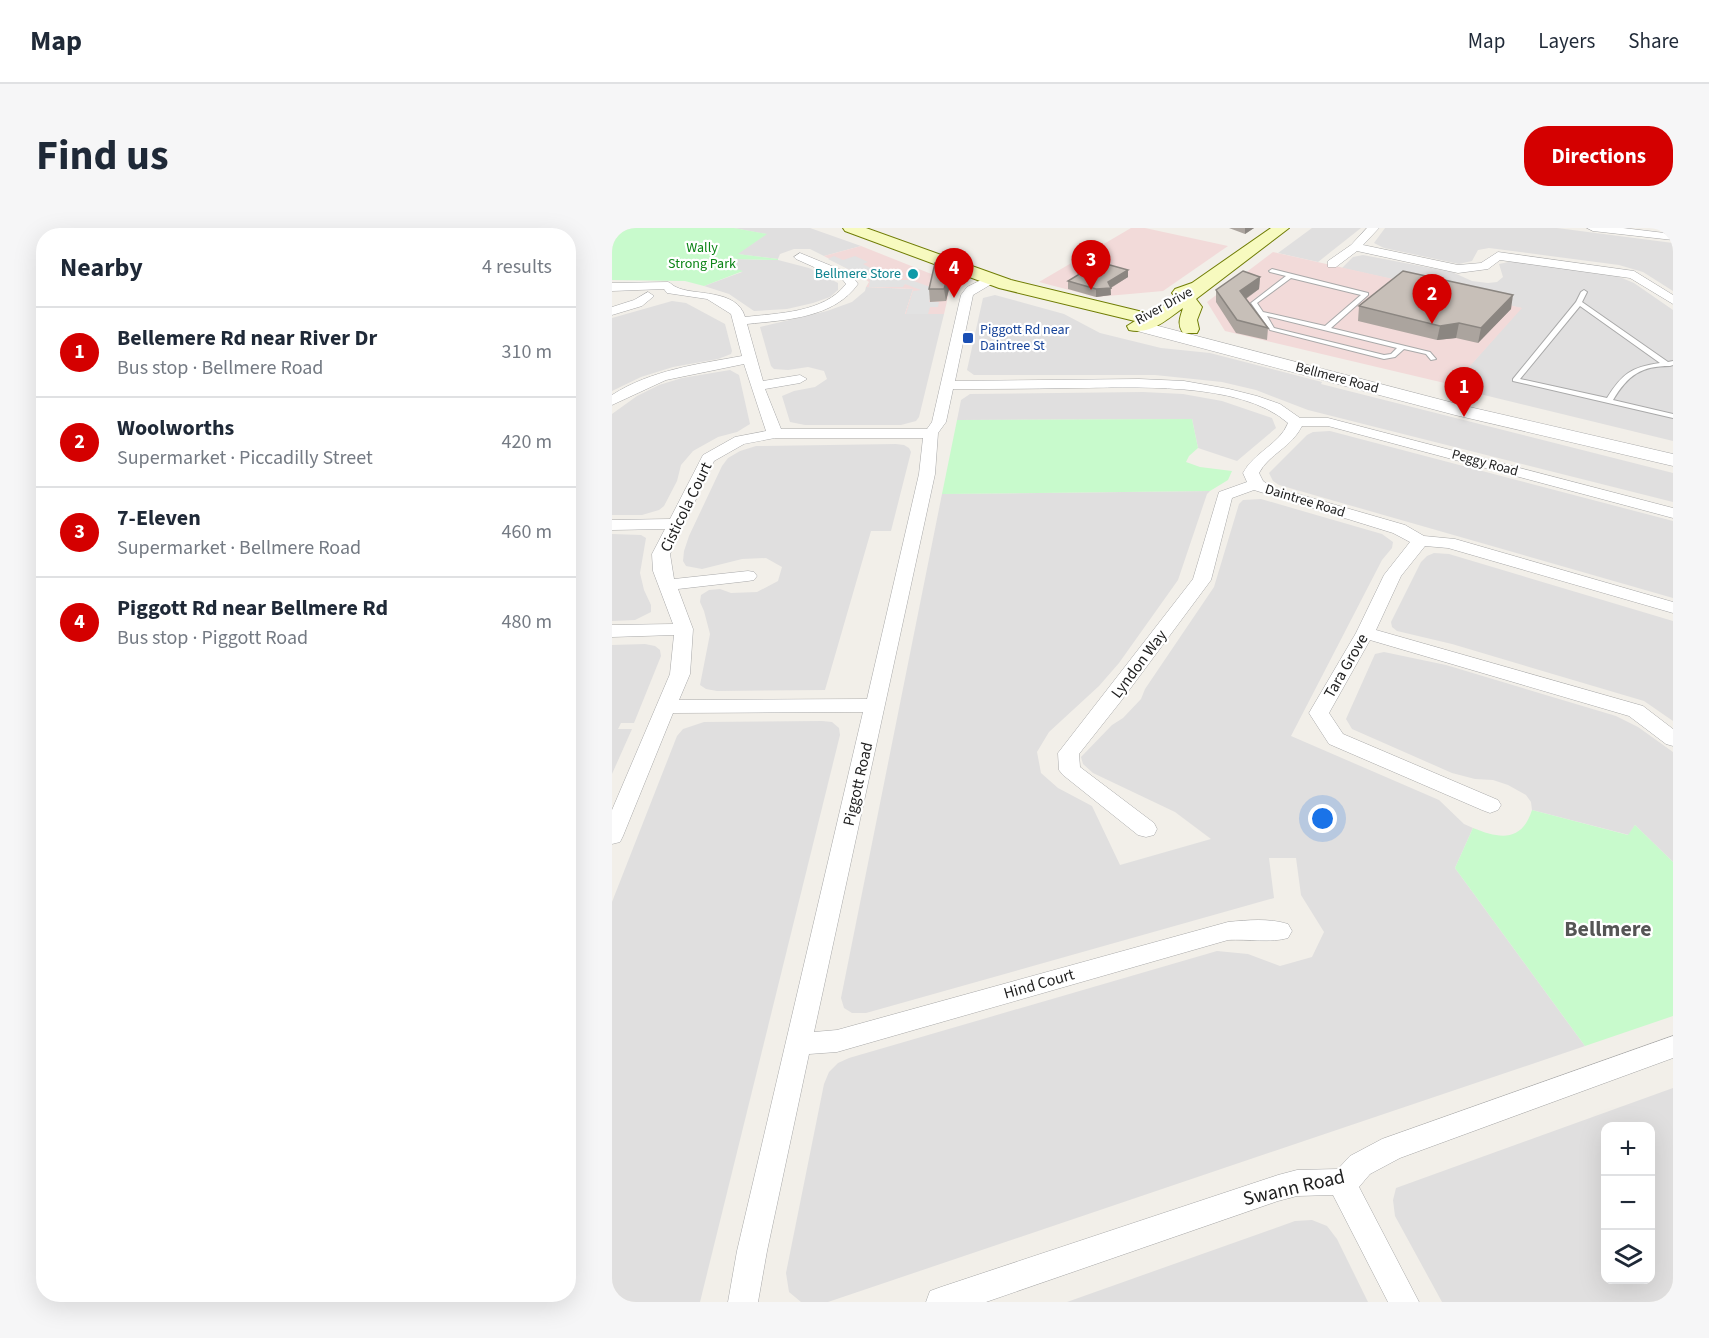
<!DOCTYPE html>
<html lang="en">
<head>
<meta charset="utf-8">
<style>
  body { margin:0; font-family:"Source Sans 3",sans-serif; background:#f6f6f7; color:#1f2937 }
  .controls { position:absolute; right:18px; bottom:18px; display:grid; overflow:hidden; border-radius:12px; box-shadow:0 6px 24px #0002 }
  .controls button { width:54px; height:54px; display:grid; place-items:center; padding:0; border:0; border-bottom:2px solid #e0e1e3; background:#fff; color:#1f2937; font:30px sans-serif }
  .you { position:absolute; left:711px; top:591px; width:21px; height:21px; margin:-15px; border:4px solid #fff; border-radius:50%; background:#1a73e8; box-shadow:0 0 0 9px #1a73e833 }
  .badge { display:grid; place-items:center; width:39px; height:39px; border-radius:50%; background:#d40000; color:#fff; font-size:20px; font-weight:700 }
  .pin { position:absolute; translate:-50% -50px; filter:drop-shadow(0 2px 3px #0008) }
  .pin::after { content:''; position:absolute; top:32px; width:21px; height:18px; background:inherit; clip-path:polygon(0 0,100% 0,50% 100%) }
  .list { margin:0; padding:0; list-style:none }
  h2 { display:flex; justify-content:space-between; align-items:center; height:78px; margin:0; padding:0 24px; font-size:26px }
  h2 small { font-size:20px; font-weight:400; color:#747a83 }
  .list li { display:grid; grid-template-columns:39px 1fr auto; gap:18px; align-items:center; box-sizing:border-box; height:90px; padding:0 24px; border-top:2px solid #e0e1e3 }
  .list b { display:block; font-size:22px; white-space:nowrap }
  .list p { margin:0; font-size:20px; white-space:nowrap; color:#747a83 }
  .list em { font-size:20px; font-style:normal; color:#747a83 }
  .icon { flex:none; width:33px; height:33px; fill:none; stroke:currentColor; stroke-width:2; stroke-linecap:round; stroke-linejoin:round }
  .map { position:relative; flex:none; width:1061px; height:1074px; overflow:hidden; border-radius:24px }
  header { display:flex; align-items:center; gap:36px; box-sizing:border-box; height:84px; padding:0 30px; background:#fff; border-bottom:2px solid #e0e1e3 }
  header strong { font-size:28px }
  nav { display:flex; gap:33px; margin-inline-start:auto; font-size:21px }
  .intro { display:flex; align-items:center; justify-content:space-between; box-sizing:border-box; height:144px; padding:0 36px }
  h1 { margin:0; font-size:42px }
  .button { padding:15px 27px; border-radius:24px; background:#d40000; color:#fff; font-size:21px; font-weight:700 }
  main { display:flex; gap:36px; padding:0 36px }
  aside { flex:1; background:#fff; border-radius:24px; box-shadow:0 6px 24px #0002 }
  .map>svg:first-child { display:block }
</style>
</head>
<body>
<header>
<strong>Map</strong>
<nav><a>Map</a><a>Layers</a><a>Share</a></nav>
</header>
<div class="intro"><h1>Find us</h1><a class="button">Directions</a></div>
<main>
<aside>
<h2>Nearby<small>4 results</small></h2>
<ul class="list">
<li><span class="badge">1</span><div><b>Bellemere Rd near River Dr</b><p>Bus stop · Bellmere Road</p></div><em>310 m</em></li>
<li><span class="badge">2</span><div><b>Woolworths</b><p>Supermarket · Piccadilly Street</p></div><em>420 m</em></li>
<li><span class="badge">3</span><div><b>7-Eleven</b><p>Supermarket · Bellmere Road</p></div><em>460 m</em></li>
<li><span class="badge">4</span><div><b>Piggott Rd near Bellmere Rd</b><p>Bus stop · Piggott Road</p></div><em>480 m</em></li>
</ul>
</aside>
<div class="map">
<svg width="1061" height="1074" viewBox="0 0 1061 1074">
  <rect width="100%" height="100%" fill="#f2efe9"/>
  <g fill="#e0dfdf" fill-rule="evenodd">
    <polygon points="122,0 198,0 249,18 212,28 198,21 182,21 168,26 166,31 125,26 154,6"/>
    <polygon points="700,0 749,0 706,34 666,25"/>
    <polygon points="773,0 945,0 1061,15 1061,63 1031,44 1007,37 877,20 866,22 860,33 847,36 772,20 762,15"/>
    <polygon points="751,27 840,44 860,53 876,55 885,54 891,49 887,36 901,33 1005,48 1022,55 1061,82 1061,213 839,159 909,80 730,40 741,29"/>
    <polygon points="120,31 166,32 197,40 226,55 226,62 218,69 201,75 175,81 142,83 117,66 92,58 130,44 124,41"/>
    <polygon points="254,59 301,61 293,86 332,86 307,189 304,193 289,197 193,197 178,194 170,168 182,163 203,159 215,151 212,143 196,139 176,142 162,141 159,138 148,99 215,83 240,74 253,63"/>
    <polygon points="383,67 452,86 488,105 549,120 598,125 710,154 709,156 1061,245 1061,274 696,182 644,162 610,154 543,147 362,147 355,142 371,70"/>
    <polygon points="60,73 74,75 113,96 120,123 119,126 106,131 61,139 29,149 0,163 0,90"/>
    <polygon points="118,142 127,147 138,196 125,204 106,209 81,223 69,237 65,253 52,278 47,282 30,287 0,287 0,186 25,168 47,157 70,150"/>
    <polygon points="531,164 571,166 610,173 660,190 664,200 625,233 586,220 580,191 345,192 349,172 358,166"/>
    <polygon points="718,203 1061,293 1061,370 667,257 661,253 657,245 695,207 701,204"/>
    <polygon points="284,216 292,217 297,220 299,224 279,303 259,303 213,462 105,463 94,461 88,457 98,406 92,383 88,374 89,367 97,362 108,361 119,365 145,364 166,353 170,339 154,330 130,331 90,341 74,338 71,333 72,323 77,308 110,238 116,230 128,223 144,218"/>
    <polygon points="598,263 595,266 566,352 507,435 487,458 437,504 425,524 429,545 446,560 480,578 508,637 599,611 563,584 481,545 471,536 469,529 500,497 511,490 529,471 533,461 602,359 627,276 631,272 649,271 770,306 781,314 780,320 770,332 679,508 827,572 852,596 861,600 843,640 973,818 216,1074 189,1074 177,1064 174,1045 212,856 217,844 226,835 237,830 605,723 636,726 668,738 700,729 712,704 689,667 684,630 657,630 662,670 254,785 240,785 232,780 229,770 330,266"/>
    <polygon points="0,306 29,307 34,310 28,345 32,362 39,377 39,384 23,392 0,393"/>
    <polygon points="822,325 837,326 1061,393 1061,493 1032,473 840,416 785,403 780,399 779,394 809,334 815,328"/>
    <polygon points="33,416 43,418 48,422 49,428 22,495 9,495 6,501 20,501 0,546 0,417"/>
    <polygon points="772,424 834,437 1004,488 1026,499 1061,524 1061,634 1023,597 1017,607 920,582 919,574 914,567 896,557 881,552 863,551 840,545 740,501 734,491 763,426"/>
    <polygon points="210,493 220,494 227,500 228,507 88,1074 0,1074 0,674 65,508 71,501 92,494"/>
    <path d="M1061 860V1074H830L783 988 781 972 784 960ZM1038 898V1052H993V898Z"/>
    <polygon points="700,992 715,998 725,1011 756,1074 455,1074 683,993"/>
  </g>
  <g fill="#f2dad9">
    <polygon points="519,0 533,0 616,18 551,63 484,69 427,54"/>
    <polygon points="249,18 337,53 339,56 332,86 293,86 301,61 254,59 257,54 251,49 212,28"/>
    <polygon points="661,24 910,80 841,157 613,103 595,74"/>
  </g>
  <g fill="#c8facc">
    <polygon points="0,0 122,0 155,6 126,26 166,31 166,32 121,31 124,41 131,43 92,58 73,53 0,52"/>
    <polygon points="580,191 586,220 577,228 574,234 588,239 620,243 616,252 598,263 330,266 345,192"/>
    <path d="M920 582 1016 607 1023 597 1061 634V788L973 818 843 640 861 600C888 611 910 614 920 582Z"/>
  </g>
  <polygon fill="#e2e2e2" points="222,28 231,32 243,28 256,34 251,36 264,43 270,41 291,49 285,51 287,52 299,52 321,60 317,74 327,74 326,79 318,79 316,86 294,86 301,63 309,62 293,56 291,59 257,59 258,52 216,31"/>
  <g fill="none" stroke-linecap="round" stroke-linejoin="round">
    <g stroke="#a9a9a9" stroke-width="2">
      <g id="service">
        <path d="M660 41 756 65V67L719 100 818 124 824 131 819 132 814 126 792 121 783 129 772 131 658 102 639 75 674 48 658 44 657 43ZM679 50 749 67 713 98 651 84 645 75ZM655 88 785 120 779 126 772 127 662 100Z"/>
        <path d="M972 62 975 64 970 74 1056 134 1061 133V137L1058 138C1029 138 1016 147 1001 172L1061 186V190L901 153V151L964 74 969 64ZM968 78 1048 135C1019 139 1010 146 995 170L908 151Z"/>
      </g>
    </g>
    <g stroke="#a9a9a9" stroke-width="1">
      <g id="minor">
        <polygon points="755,0 767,0 751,17 846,37 869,35 886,24 1022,43 1061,67 1061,76 1018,50 888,32 876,41 846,45 745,23 724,39 716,39 716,33 739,17"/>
        <polygon points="975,0 1011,0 1061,6 1061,12 981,3"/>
        <path d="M188 25 239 46 246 56C222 90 174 92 135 96L151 153 188 147 195 151 188 155 153 161 169 201H315L320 194 349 67 355 59 379 47 385 51 383 54 361 67 343 153 527 151 572 153 617 161 645 168 668 176 688 190H716L1061 280V290L716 198H690C680 219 657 226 647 245L651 253 658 258 793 297 812 308 843 311 1061 374V385L836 320 813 318 789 348 764 402 1031 478 1061 501V518L1054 516 1017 488 758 412 717 485 731 506 886 572 889 577 886 582 878 585 870 582 717 516 697 485 744 405 772 347 798 314 781 305 642 262 620 270 599 352 509 473 467 526 468 539 542 595 545 601 542 607 534 609 526 607 451 547 447 542 446 525 581 351 607 264 635 254 631 245C642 224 668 216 676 195 627 152 518 160 457 160 418 161 380 161 341 161L334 194 326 205 323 246 202 804 225 802 616 694C636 692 657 690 676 696L680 703 676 710C660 715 635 711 616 712L225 824 197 826 155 1023 146 1074H116L125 1023 251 484 61 485 11 608 8 614 0 616V582L58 446 62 407 0 409V397L61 396 41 343 40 326 53 301 0 302V292L58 291 91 227 123 209 154 203 132 136 54 152 0 177V167C39 142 86 136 130 128L119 86 95 71 55 65 52 61 0 63V55L56 54C59 55 61 58 64 59 81 68 125 60 133 89 166 85 212 85 234 56L231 52 184 31 182 29ZM163 210H311L307 246 255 471 67 472 78 446 81 401 66 361 136 353 142 352 145 348 142 344 136 343 62 351 58 326 102 233 132 216Z"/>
        <polygon points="36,64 42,68 30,78 0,87 0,79 22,72"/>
        <polygon points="1061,808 1061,830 788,930 758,946 747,959 807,1074 776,1074 721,967 685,968 666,973 374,1074 314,1074 318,1063 329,1059 666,947 685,942 726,941 738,928 770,911"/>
      </g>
    </g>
    <g stroke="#a9a9a9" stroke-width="1">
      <polygon id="tertiary" points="531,94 853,178 1061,226 1061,238 843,187 525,103 523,99 525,95"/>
    </g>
    <g stroke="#707d05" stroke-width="2">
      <path id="secondary" d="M231 0H254L399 52 539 86 564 69 560 65 563 61 580 55 659 0H677L584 71 590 79 585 92 587 101 585 105H571C565 96 568 90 571 80 554 92 539 107 517 102L515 98 523 93 387 60 233 3Z"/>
    </g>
    <use href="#service" fill="#fff" fill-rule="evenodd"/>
    <use href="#minor" fill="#fff" fill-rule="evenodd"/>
    <use href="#tertiary" fill="#fff" fill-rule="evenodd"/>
    <use href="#secondary" fill="#f7fabf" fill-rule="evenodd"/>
  </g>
  <g fill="#aba49e">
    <polygon points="617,0 642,0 633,6"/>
    <polygon points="338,41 339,53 334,73 318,74 317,61"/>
    <polygon points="516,42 516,49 499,60 499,67 484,69 456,61 456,53"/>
    <polygon points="648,49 647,61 634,71 656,100 655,112 624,105 604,74 604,62"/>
    <polygon points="747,78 899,81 866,115 844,110 825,112 746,93"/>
  </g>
  <g fill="#8b8681">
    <polygon points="633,0 642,0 633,6"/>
    <polygon points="338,41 339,53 334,73 332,61"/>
    <polygon points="516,42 516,49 498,60 499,67 484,69 484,61"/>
    <polygon points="648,49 647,61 627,75 628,63"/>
    <polygon points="901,67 899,81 866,115 869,100"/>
    <polygon points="847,95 844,110 825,112 828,98"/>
  </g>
  <g fill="#c7bfb8" stroke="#8b8681" stroke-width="1.5">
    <polygon points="487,34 516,42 496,54 499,60 484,61 456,53"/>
    <polygon points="323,35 338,41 332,61 317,61"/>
    <polygon points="631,43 648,49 628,63 656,100 625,92 604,62"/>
    <polygon points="791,43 901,67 869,100 847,95 828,98 747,78"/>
  </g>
  <circle fill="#0f9aa8" stroke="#fff" stroke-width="2" cx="301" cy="46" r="6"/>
  <rect fill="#1a4fb4" stroke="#fff" stroke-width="2" x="350" y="104" width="12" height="12" rx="3"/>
  <g text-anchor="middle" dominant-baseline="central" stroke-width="4.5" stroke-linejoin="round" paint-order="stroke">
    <g font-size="14" fill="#0c8416" stroke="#fff">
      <text x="90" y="20">Wally<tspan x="90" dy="16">Strong Park</tspan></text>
    </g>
    <g font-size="14" fill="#0d838f" stroke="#fff" text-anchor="end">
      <text x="289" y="46">Bellmere Store</text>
    </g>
    <g font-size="14" fill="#222" stroke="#fff">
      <text transform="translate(552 78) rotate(-29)">River Drive</text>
      <text transform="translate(725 150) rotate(15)">Bellmere Road</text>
      <text transform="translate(873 235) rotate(15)">Peggy Road</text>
      <text transform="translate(693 273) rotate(17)">Daintree Road</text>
    </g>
    <g font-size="14" fill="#164399" stroke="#fff" text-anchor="start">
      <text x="368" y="102">Piggott Rd near<tspan x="368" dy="16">Daintree St</tspan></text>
    </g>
    <g font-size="16" fill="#222" stroke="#fff">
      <text transform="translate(74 279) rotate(-64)">Cisticola Court</text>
      <text transform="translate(527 436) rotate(-53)">Lyndon Way</text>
      <text transform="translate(734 438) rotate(-60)">Tara Grove</text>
      <text transform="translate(246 556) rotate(-77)">Piggott Road</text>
      <text transform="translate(427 756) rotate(-16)">Hind Court</text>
    </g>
    <g font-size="20" fill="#222" stroke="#fff">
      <text transform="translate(682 960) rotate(-13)">Swann Road</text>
    </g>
    <g font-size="22" font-weight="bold" fill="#555" stroke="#fff">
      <text x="996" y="701">Bellmere</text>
    </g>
  </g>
</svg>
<div class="controls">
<button>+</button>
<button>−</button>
<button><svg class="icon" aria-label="layers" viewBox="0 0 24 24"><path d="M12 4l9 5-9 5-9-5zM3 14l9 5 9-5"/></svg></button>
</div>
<div class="you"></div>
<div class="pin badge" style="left:852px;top:189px">1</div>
<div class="pin badge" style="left:820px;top:96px">2</div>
<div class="pin badge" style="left:479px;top:62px">3</div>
<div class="pin badge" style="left:342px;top:70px">4</div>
</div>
</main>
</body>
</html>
